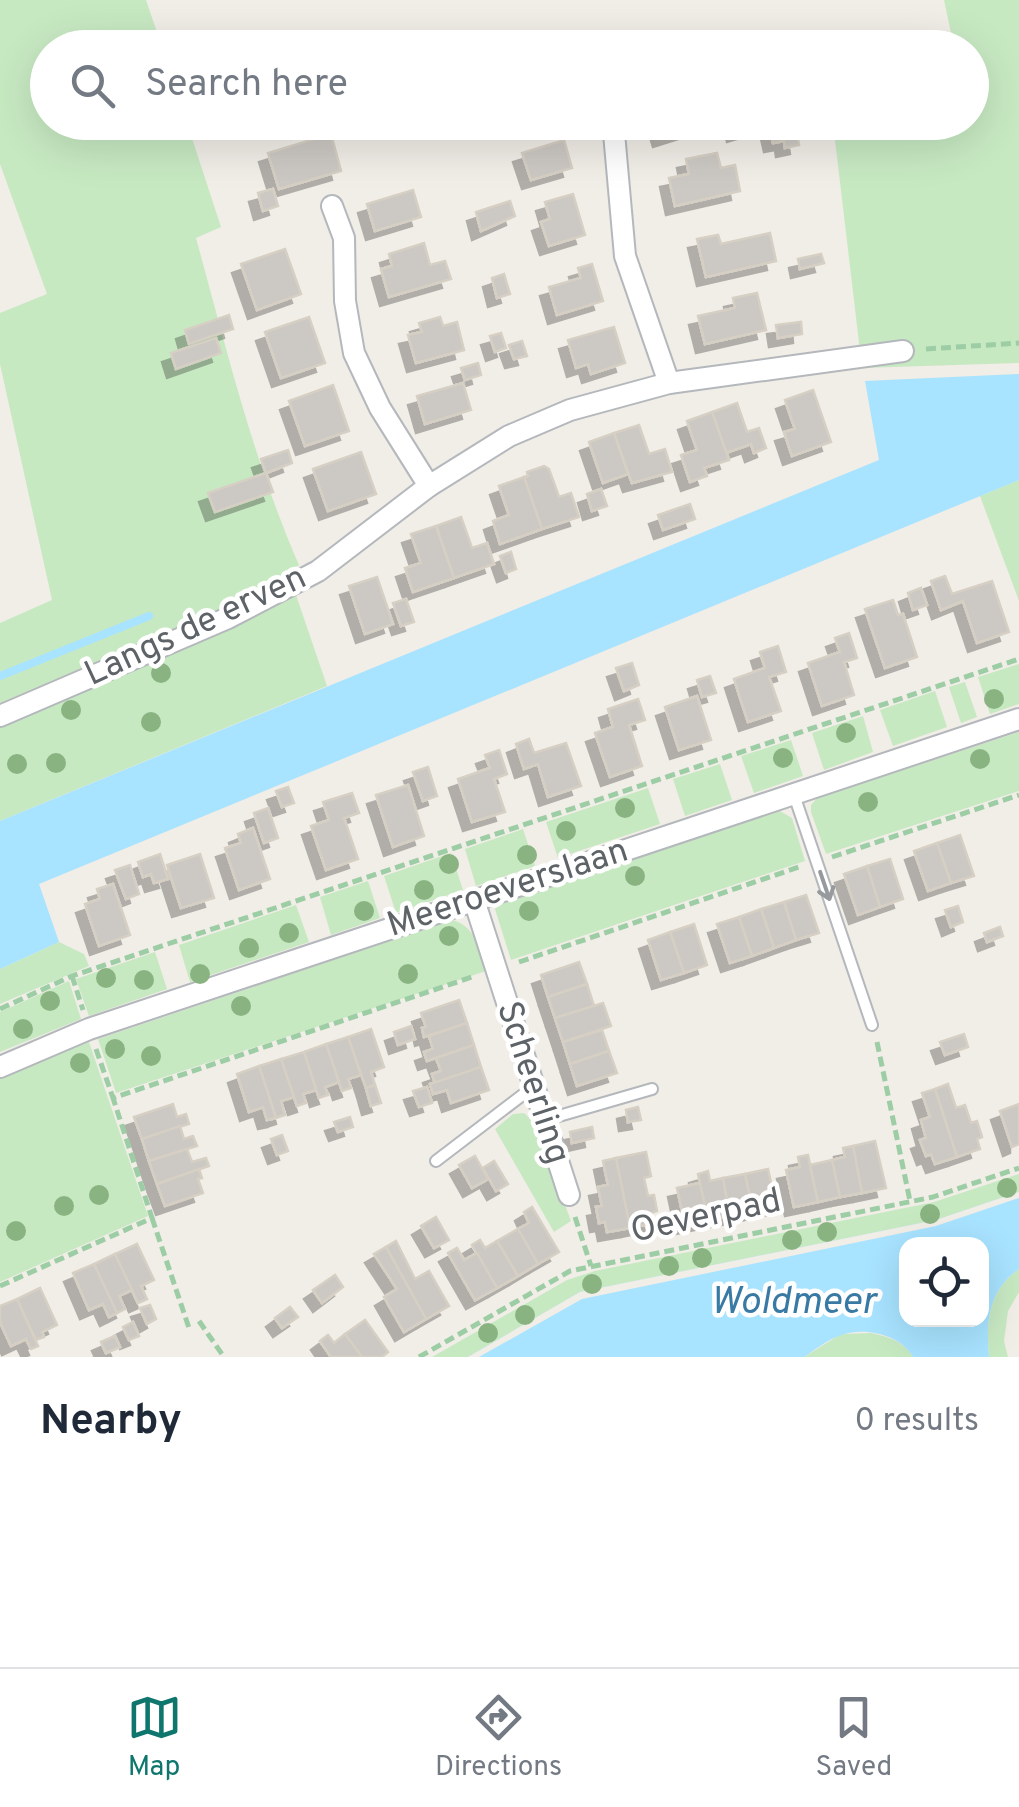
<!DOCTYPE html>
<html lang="en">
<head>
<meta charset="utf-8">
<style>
  body { margin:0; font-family:Overpass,sans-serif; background:#f2f2f3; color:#1f2937 }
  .controls { position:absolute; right:30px; bottom:30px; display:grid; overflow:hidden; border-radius:20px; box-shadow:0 10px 40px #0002 }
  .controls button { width:90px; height:90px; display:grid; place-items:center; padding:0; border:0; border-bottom:2px solid #e0e1e3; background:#fff; color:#1f2937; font:50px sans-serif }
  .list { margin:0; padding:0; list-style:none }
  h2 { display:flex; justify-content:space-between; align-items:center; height:130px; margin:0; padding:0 40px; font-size:42px }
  h2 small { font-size:32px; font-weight:400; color:#747a83 }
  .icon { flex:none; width:55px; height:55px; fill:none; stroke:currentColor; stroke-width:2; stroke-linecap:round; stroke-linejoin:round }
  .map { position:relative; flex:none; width:1019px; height:1357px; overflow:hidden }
  .search { position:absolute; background:#fff; box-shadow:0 10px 40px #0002; left:30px; right:30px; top:30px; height:110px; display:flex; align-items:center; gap:25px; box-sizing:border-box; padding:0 35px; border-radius:55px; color:#747a83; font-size:38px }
  .sheet { height:310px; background:#fff }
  nav { display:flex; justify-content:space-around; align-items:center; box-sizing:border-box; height:140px; border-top:2px solid #e0e1e3; background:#fff; font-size:28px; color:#747a83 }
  nav a { display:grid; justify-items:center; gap:5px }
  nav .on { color:#0f766e }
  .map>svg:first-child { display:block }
</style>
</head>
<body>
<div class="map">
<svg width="1019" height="1357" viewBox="0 0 1019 1357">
  <defs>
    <filter id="shadow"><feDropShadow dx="-9" dy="9" stdDeviation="0" flood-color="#0004"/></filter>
  </defs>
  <rect width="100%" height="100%" fill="#f1ede7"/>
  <g fill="#c7e9c2">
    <path d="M0 0H146L162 47 48 48V122L187 123 221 227 196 238C226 347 253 460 299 565L250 597 0 703V623L52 600 0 364V313L47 294 0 164Z"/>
    <polygon points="944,0 1019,0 1019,363 862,368 833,123 972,122 972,48 954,47"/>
    <polygon points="1019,480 1019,601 980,496"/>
    <polygon points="295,592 327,686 0,821 0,726 258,614"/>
    <polygon points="1019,664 1019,704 990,714 978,677"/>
    <polygon points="965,682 977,717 961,723 949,687"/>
    <polygon points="935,691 947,727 893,746 880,710"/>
    <polygon points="863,716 873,752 824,770 812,733"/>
    <polygon points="1019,732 1019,791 826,854 811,812 811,805 817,798"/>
    <polygon points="791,740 803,776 754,793 741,756"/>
    <polygon points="720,764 732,800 685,816 673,779"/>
    <polygon points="648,788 660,824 558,858 546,822"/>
    <polygon points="778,810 792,818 805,861 511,960 495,909 498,904"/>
    <polygon points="523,829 535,866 476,886 465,849"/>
    <polygon points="451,853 463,890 396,913 384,876"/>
    <polygon points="368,881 380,918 331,935 320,897"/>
    <polygon points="296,905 309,942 190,982 179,945"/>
    <path d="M452 920C476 926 479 949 486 971L116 1093 98 1039Z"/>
    <polygon points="59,942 84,954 89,966 0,1004 0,969"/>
    <polygon points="155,952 167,989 89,1016 76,979"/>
    <polygon points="69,981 81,1019 0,1052 0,1012"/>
    <polygon points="89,1042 148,1216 0,1282 0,1078"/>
    <polygon points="524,1113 534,1122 558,1197 562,1197 571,1221 554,1232 495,1129 513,1114"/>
    <polygon points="1019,1174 1019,1192 936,1220 580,1292 468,1357 432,1357 567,1280 595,1271 934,1202"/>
    <path d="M1019 1269V1292L1008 1311 1004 1341 1008 1357H989C986 1323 988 1290 1019 1269Z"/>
    <path d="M871 1333C888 1337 904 1341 913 1357H804L841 1334Z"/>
  </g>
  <g fill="#a8e3ff" fill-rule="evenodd">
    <polygon points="1019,374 1019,480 39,884 59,942 0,969 0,821 879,460 865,381"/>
    <path d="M1019 1192V1269C988 1290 986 1323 989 1357H913C900 1334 863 1326 839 1336 827 1340 815 1350 804 1357H468L580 1292 936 1220ZM906 1244H982V1320H906Z"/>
  </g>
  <polygon fill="#f1ede7" points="1019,1192 1019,1198 936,1226 582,1299 479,1357 468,1357 580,1292 936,1220"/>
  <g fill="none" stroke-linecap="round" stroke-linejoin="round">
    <polyline stroke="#a8e3ff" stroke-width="8" points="0,676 149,616"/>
  </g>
  <g fill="#ccc8c3" stroke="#d6cfc4" stroke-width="2.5" filter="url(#shadow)">
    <polygon points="673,32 677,48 622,48 622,47"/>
    <polygon points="751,33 756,48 702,48"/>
    <polygon points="893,38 896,48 863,48 862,46"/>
    <polygon points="657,122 703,122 703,125 662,138"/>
    <polygon points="733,122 772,122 736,133"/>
    <polygon points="795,124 799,145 785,148 784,141 773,143 770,130"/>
    <polygon points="331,134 341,171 279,189 268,153"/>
    <polygon points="564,140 572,168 531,180 522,153"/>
    <polygon points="717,153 721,168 735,165 740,191 675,206 669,178 689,174 686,159"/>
    <polygon points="273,189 278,206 263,211 258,193"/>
    <polygon points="413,190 421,217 375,231 367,204"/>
    <polygon points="573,194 585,235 549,246 541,222 550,219 545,202"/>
    <polygon points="510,201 515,216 481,231 476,212"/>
    <polygon points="770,233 776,261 706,277 697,239 718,235 721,244"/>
    <polygon points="424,243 430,265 445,261 451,279 389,297 381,269 392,266 389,254"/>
    <polygon points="285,249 301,294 257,310 241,264"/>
    <polygon points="821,254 824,263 800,269 798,259"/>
    <polygon points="592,264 603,301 557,315 549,287 581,278 578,268"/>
    <polygon points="504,274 510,294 497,298 492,278"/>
    <polygon points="757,293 766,330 705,344 698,316 735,308 733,298"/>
    <polygon points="229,315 233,329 189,344 185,330"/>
    <polygon points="309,317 325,363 281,378 265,332"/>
    <polygon points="440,317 443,326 457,322 464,350 416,363 408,335 422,332 419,323"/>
    <polygon points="801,322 802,334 778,338 776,325"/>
    <polygon points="614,327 625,363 591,374 588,364 576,368 568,340"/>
    <polygon points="501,333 506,348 495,352 490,336"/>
    <polygon points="216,338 221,353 176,369 171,353"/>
    <polygon points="522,341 527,356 514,359 509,345"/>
    <polygon points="478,363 481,375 465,380 461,368"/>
    <polygon points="463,383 471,410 425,424 417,396"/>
    <polygon points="333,385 349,431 305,446 289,401"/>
    <polygon points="813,390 831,442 792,456 784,432 795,429 785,400"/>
    <polygon points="737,403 747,432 759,428 766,448 754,453 751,444 726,453 712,412"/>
    <polygon points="712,412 729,460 704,468 707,476 690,482 681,455 697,450 687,421"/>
    <polygon points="639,425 649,454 665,449 672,472 632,483 614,433"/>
    <polygon points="614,433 628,474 603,483 589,442"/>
    <polygon points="288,450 292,463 266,473 261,459"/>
    <polygon points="361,452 376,494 328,511 313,469"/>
    <polygon points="544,466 549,469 559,497 571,493 579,517 542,529 524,477 528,476 527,472"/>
    <polygon points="266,473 273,492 215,512 208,493"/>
    <polygon points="524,477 542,529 500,544 493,521 509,515 499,486"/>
    <polygon points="601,489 607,506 592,511 587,494"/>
    <polygon points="690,504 695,519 663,530 658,515"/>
    <polygon points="461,517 472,548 487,543 494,564 454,578 436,526"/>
    <polygon points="436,526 454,578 413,592 405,568 421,563 411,534"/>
    <polygon points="511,552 516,569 506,573 500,556"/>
    <polygon points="945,576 952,594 992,581 1009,632 977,643 963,601 941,610 931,581"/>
    <polygon points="377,577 393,624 365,634 349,586"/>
    <polygon points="921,588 927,605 913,610 908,593"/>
    <polygon points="406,599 414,622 401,626 393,603"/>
    <polygon points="893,600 898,615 903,614 917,657 885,668 865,609"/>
    <polygon points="849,633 857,658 844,662 854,695 822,706 808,663 840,652 835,638"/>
    <polygon points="778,646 786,672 769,677 781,711 748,722 734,679 765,668 760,652"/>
    <polygon points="632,663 639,685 624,691 616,668"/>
    <polygon points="710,676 716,693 702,697 697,680"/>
    <polygon points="697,696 711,740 679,750 665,707"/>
    <polygon points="638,699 645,720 629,725 642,766 610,777 595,733 613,727 608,709"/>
    <polygon points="529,739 534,753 566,743 581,786 548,797 538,764 524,769 516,744"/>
    <polygon points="499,750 507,774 494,779 505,812 472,822 458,779 490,768 485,755"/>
    <polygon points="428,767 437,796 423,801 413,772"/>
    <polygon points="408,785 424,836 393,847 376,795"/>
    <polygon points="288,787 294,803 282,807 276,791"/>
    <polygon points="352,793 359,813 344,818 358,859 326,870 311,826 329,820 323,802"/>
    <polygon points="268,808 278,838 264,843 254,813"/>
    <polygon points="253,828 270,879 239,890 225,848 241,843 238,834"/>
    <polygon points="960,835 974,876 951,883 937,843"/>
    <polygon points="937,843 951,883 928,891 914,851"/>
    <polygon points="160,854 168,879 154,883 151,874 143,877 138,862"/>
    <polygon points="200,854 214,898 181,908 167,865"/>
    <polygon points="890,859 903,899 880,907 867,866"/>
    <polygon points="130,865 139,894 126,899 115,870"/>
    <polygon points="867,866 880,907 858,915 844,874"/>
    <polygon points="113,884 130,935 99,946 85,904 100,899 97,889"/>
    <polygon points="806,895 819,933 796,940 784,902"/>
    <polygon points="784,902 796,940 774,948 761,909"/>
    <polygon points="958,906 963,922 951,927 945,910"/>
    <polygon points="761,909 774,948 752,956 739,917"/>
    <polygon points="739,917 752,956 730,963 717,924"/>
    <polygon points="694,924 707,965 684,973 670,932"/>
    <polygon points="1000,927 1003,936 987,942 984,933"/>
    <polygon points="670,932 684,973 661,980 648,940"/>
    <polygon points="579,962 587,984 548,997 541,975"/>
    <polygon points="587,984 594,1006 555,1018 548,997"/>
    <polygon points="459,1000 467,1023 424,1037 422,1028 426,1027 421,1013"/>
    <polygon points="603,1003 611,1026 563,1042 555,1018"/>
    <polygon points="467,1023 474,1045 427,1061 424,1052 433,1049 429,1036"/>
    <polygon points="411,1026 415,1039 398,1045 394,1032"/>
    <polygon points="371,1029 384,1067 371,1072 375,1085 366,1088 348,1037"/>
    <polygon points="602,1030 609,1051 570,1064 563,1042"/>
    <polygon points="964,1034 968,1047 945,1055 940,1042"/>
    <polygon points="348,1037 361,1075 348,1079 351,1088 342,1091 326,1044"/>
    <polygon points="326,1044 339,1082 325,1087 328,1095 319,1098 304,1052"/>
    <polygon points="474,1045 481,1067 435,1083 432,1074 441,1071 436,1058"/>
    <polygon points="609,1051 617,1073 577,1086 570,1064"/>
    <polygon points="304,1052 316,1090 303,1094 306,1103 297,1106 281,1059"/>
    <polygon points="281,1059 294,1097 281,1101 285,1115 276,1118 259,1066"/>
    <polygon points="259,1066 276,1118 267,1120 263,1107 249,1112 237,1074"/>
    <polygon points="481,1067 489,1090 451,1103 447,1090 433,1094 430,1084"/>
    <polygon points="948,1084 956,1108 965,1105 971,1123 977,1121 982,1137 977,1139 980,1149 957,1157 935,1089"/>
    <polygon points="375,1085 381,1103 371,1106 366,1088"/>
    <polygon points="427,1087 432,1103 419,1107 413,1091"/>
    <polygon points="935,1089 957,1157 935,1164 931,1154 926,1156 920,1140 926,1138 921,1120 930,1117 922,1093"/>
    <polygon points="173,1104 177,1117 186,1114 189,1124 142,1139 134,1117"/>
    <polygon points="1019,1104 1019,1144 1012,1147 1000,1111"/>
    <polygon points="638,1107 641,1120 628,1122 626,1110"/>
    <polygon points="350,1117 353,1127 338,1132 334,1122"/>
    <polygon points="180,1126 184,1139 193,1136 197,1146 149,1161 142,1139"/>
    <polygon points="592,1127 594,1138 572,1143 570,1132"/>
    <polygon points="282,1135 288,1151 277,1155 271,1139"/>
    <polygon points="875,1141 886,1188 862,1193 853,1146"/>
    <polygon points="853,1146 862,1193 840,1197 832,1160 845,1157 843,1148"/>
    <polygon points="187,1149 192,1162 206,1158 209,1166 157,1184 149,1161"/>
    <polygon points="646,1152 651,1176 644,1178 648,1196 654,1195 657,1211 651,1213 654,1223 630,1228 616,1158"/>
    <polygon points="808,1155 818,1202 794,1207 786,1170 800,1167 798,1157"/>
    <polygon points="475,1156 488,1179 472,1188 459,1165"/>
    <polygon points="616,1158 630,1228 607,1232 605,1222 599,1223 596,1207 602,1206 598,1187 608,1185 603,1161"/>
    <polygon points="832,1160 840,1197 818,1202 810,1165"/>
    <polygon points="494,1161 508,1184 496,1191 483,1168"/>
    <polygon points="199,1169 202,1178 198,1179 203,1193 165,1206 157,1184"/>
    <polygon points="768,1169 776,1206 753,1211 745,1174"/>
    <polygon points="708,1171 710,1181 723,1178 730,1216 708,1220 698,1174"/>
    <polygon points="745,1174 753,1211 730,1216 723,1178"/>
    <polygon points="700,1183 708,1220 685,1225 677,1188"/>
    <polygon points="532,1207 559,1252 538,1264 518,1229 529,1223 524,1212"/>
    <polygon points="436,1217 449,1240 434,1248 421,1226"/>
    <polygon points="518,1229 538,1264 518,1276 497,1241"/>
    <polygon points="480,1240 485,1248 497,1241 518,1276 497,1288 472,1245"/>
    <polygon points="396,1241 415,1279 429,1271 449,1306 426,1319 386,1247"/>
    <polygon points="137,1244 154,1280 141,1286 147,1299 138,1303 115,1254"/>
    <polygon points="386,1247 426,1319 404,1332 384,1297 397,1289 374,1254"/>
    <polygon points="457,1248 464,1260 477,1253 497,1288 475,1300 448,1253"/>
    <polygon points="115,1254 132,1290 119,1296 125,1309 117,1313 94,1264"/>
    <polygon points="94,1264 117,1313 109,1317 103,1304 89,1310 73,1273"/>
    <polygon points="335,1275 343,1287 322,1303 313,1290"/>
    <polygon points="40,1288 57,1325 42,1332 44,1337 36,1340 17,1299"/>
    <polygon points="17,1299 38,1346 31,1349 26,1339 11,1346 0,1322 0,1306"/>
    <polygon points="150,1305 156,1319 147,1324 140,1308"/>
    <polygon points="290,1307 298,1317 282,1328 275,1318"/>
    <polygon points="365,1320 388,1352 382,1357 362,1357 345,1334"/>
    <polygon points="133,1322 139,1336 129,1340 123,1327"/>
    <polygon points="345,1334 362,1357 331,1357 320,1341 328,1335 334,1343"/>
    <polygon points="115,1336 120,1347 106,1353 101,1342"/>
  </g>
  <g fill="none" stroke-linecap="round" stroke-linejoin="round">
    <g stroke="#b4b8bc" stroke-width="14">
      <g id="service">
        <polyline points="794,795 872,1025"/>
        <polyline points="545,1120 652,1089"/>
        <polyline points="436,1161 533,1087"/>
      </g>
    </g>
    <g stroke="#b4b8bc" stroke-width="24">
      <g id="minor">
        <polyline points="613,122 625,256 669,383"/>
        <polyline points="332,206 344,238 345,301 354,353 380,408 429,486"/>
        <polyline points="0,716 228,618 318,571 429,486 509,436 570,410 669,383 903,351"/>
        <polyline points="474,900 569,1195"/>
        <polyline points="0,1067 89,1029 1019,719"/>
      </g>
    </g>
    <g stroke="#9ccda5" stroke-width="5" stroke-dasharray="10 5" stroke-linecap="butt">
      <polyline points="926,349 1019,343"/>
      <polyline points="832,857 1019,795"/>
      <polyline points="519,962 802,866"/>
      <polyline points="72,976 83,1010"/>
      <polyline points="0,1009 72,976 1019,659"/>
      <polyline points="877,1042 910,1201"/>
      <polyline points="96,1049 113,1098 475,976"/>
      <polyline points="575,1217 591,1266"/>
      <polyline points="152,1218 189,1328"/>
      <polyline points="0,1286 152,1218 113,1098"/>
      <polyline points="199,1321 224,1357"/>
      <polyline points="419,1357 570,1271 933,1197 1019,1168"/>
    </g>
    <use href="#service" stroke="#fff" stroke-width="10"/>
    <use href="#minor" stroke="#fff" stroke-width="20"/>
  </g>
  <g fill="#8ab382">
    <circle cx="161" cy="673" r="10"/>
    <circle cx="994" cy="699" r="10"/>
    <circle cx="71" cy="710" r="10"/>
    <circle cx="151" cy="722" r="10"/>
    <circle cx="846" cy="733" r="10"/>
    <circle cx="783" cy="758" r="10"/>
    <circle cx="980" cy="759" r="10"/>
    <circle cx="56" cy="763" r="10"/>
    <circle cx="17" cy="764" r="10"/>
    <circle cx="868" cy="802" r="10"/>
    <circle cx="625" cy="808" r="10"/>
    <circle cx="566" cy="831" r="10"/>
    <circle cx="527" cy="855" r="10"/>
    <circle cx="449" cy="864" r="10"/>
    <circle cx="635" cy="876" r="10"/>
    <circle cx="424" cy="890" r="10"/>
    <circle cx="364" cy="911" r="10"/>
    <circle cx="529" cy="911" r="10"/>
    <circle cx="289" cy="933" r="10"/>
    <circle cx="449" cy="936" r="10"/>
    <circle cx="249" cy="948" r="10"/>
    <circle cx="200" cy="974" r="10"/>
    <circle cx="408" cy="974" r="10"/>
    <circle cx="106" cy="978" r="10"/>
    <circle cx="144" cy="980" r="10"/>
    <circle cx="50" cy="1001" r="10"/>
    <circle cx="241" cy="1006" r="10"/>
    <circle cx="23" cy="1029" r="10"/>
    <circle cx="115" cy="1049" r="10"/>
    <circle cx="151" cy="1056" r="10"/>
    <circle cx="80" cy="1063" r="10"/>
    <circle cx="1007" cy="1188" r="10"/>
    <circle cx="99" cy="1195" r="10"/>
    <circle cx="64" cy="1206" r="10"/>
    <circle cx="930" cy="1214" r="10"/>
    <circle cx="16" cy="1231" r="10"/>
    <circle cx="827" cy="1232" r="10"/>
    <circle cx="792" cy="1240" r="10"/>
    <circle cx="702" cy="1258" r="10"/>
    <circle cx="669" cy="1266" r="10"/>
    <circle cx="592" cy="1284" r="10"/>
    <circle cx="525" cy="1315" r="10"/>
    <circle cx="488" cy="1333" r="10"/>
  </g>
  <defs><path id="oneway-shaft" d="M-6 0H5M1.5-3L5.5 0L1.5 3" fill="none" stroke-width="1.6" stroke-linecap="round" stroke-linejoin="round" transform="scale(2.5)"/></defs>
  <use stroke="#969a9d" href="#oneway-shaft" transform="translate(825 886) rotate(71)"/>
  <g text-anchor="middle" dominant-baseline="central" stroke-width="9" stroke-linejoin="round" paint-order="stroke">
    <g font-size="35" fill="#5e6368" stroke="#fff">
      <text transform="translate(196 627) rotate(-25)">Langs de erven</text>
      <text transform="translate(508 889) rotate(-18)">Meeroeverslaan</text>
      <text transform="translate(532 1083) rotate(72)">Scheerling</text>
      <text transform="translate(706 1217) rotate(-12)">Oeverpad</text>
    </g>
    <g font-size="38" font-style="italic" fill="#397aa5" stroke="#fff">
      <text x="793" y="1303">Woldmeer</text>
    </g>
  </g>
</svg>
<div class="controls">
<button><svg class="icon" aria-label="locate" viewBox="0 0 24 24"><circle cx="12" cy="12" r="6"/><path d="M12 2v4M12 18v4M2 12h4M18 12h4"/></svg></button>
</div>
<div class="search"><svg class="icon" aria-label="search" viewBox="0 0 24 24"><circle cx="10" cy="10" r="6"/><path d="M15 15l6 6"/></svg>Search here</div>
</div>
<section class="sheet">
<h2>Nearby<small>0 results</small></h2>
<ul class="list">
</ul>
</section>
<nav>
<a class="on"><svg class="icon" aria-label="map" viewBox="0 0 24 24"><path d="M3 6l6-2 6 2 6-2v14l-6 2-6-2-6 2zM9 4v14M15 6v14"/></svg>Map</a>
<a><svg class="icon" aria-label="directions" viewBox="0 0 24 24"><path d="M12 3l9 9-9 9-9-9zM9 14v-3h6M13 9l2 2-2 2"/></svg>Directions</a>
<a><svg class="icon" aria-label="saved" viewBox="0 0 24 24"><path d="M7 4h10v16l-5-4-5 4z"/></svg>Saved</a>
</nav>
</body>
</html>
